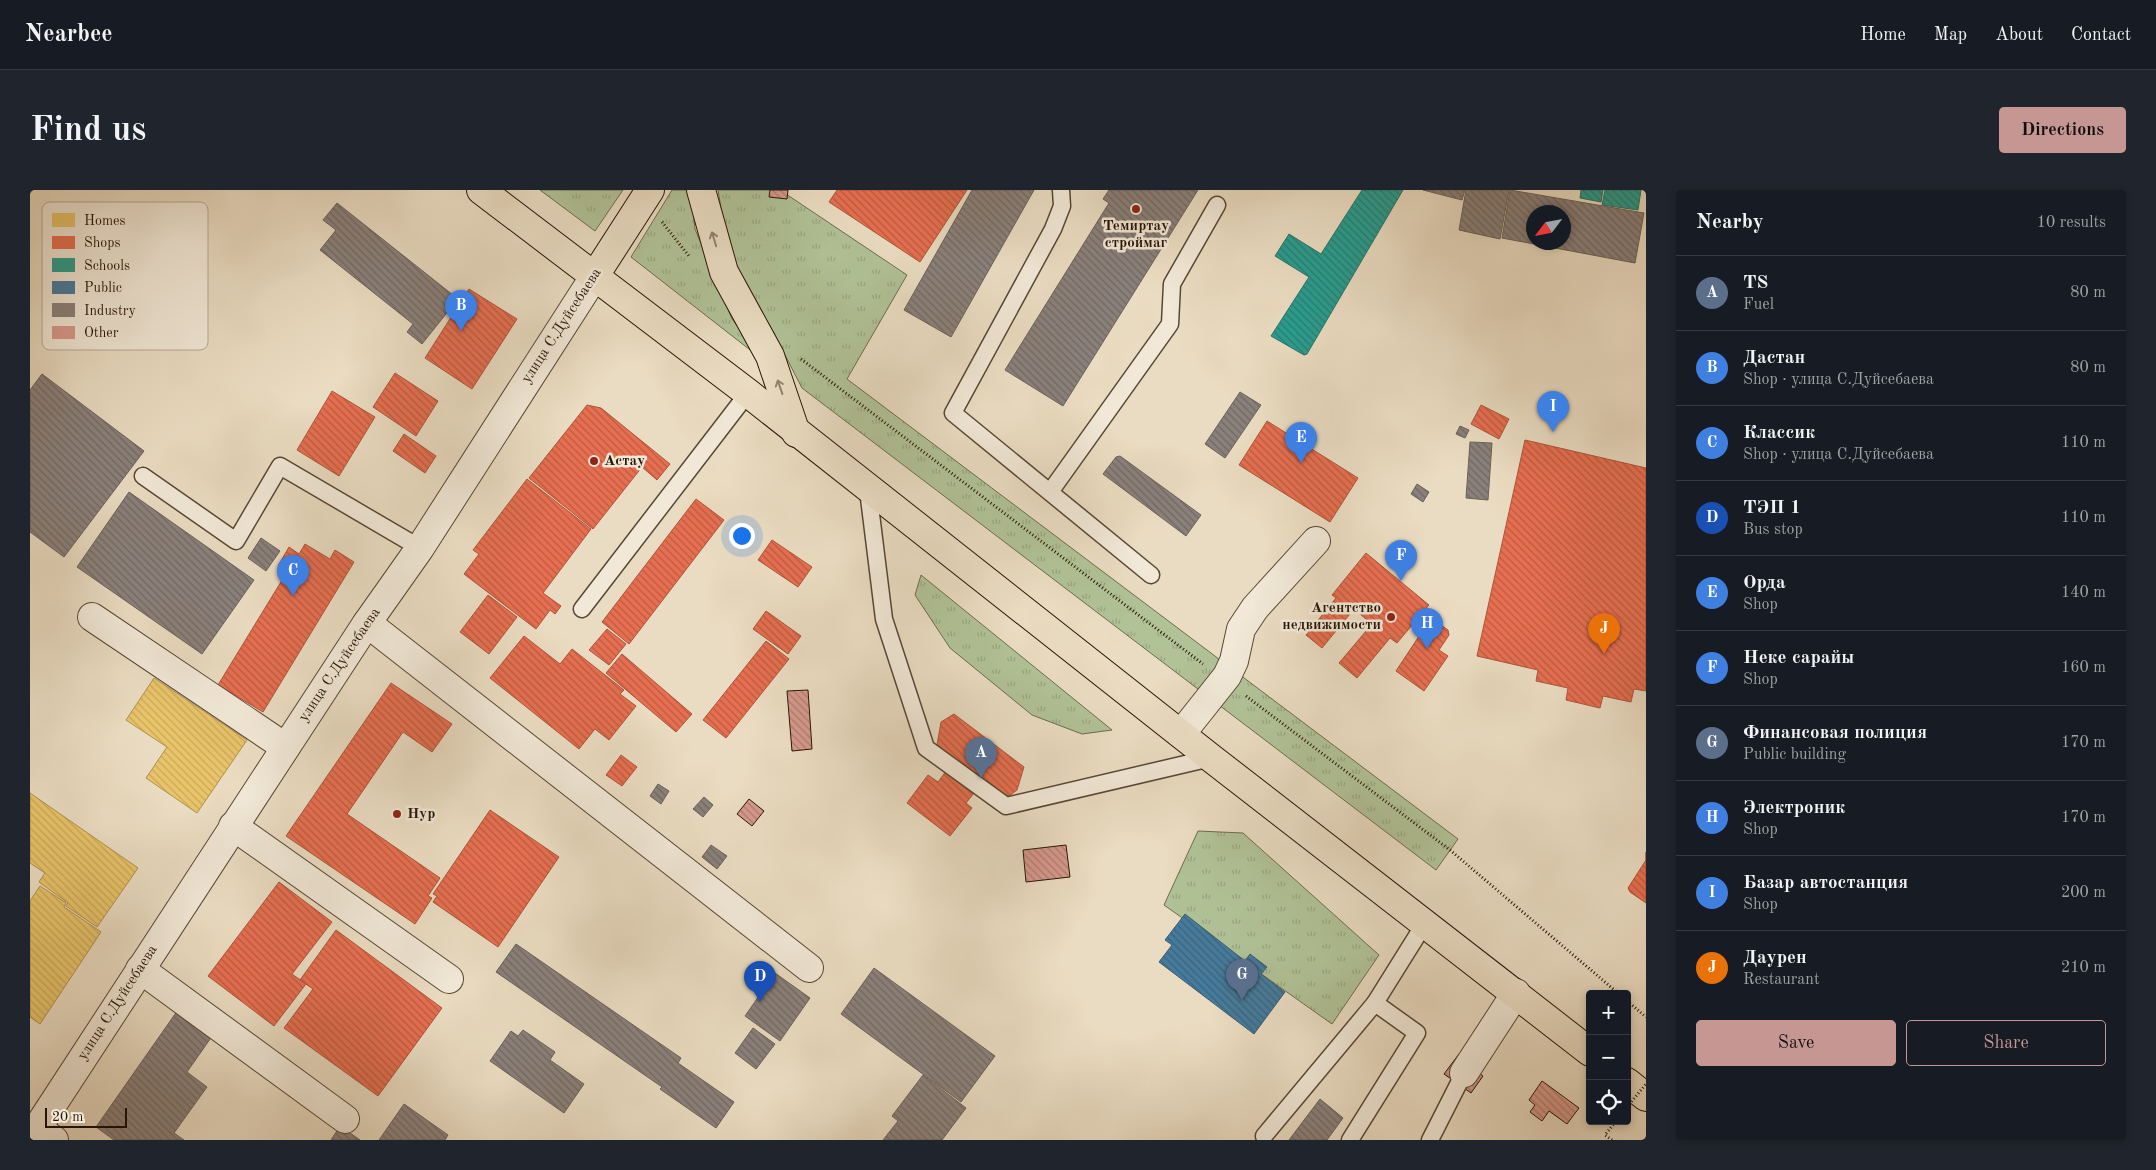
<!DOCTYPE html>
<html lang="en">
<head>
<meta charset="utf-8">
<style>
  body { margin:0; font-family:"Old Standard TT",serif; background:#20242c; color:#f1f3f6 }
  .controls { position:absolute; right:15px; bottom:15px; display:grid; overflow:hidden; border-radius:5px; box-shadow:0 2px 8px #0003 }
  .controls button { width:45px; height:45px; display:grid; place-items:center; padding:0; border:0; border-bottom:1px solid #363941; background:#171b24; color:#f1f3f6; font:25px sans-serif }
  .compass { position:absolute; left:1496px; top:15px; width:45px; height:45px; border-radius:50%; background:#171b24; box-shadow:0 2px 8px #0003; rotate:238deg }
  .scale { position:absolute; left:15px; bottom:12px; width:82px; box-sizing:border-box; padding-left:5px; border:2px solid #271506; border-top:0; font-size:14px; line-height:18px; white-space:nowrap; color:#271506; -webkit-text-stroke:4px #f1e8d7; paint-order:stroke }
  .you { position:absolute; left:711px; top:345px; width:18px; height:18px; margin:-12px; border:4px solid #fff; border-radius:50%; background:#1a73e8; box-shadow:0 0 0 8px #1a73e833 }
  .badge { display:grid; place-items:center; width:32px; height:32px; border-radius:50%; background:#c59692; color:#fff; font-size:16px; font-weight:700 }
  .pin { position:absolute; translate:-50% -41px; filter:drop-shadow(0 1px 2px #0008) }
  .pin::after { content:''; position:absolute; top:26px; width:18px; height:15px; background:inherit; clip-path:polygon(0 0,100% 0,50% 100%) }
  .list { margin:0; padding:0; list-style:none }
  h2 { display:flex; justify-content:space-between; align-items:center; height:65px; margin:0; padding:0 20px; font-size:21px }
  h2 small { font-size:16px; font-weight:400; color:#9ea1a6 }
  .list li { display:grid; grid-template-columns:32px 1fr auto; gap:15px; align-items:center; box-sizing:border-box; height:75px; padding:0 20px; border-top:1px solid #363941 }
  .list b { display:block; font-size:19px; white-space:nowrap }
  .list p { margin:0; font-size:16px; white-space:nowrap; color:#9ea1a6 }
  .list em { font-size:16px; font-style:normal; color:#9ea1a6 }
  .actions { display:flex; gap:10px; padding:15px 20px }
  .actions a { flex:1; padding:11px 0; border:1px solid #c59692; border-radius:5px; text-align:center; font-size:18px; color:#c59692 }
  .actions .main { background:#c59692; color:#111 }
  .icon { flex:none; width:28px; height:28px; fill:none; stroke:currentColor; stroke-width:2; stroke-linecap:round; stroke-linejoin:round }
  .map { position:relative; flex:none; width:1616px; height:950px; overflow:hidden; border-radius:5px }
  header { display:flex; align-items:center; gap:30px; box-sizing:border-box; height:70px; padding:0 25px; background:#171b24; border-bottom:1px solid #363941 }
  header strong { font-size:24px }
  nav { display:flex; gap:28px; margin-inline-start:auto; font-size:18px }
  .intro { display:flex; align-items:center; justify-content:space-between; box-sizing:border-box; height:120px; padding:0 30px }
  h1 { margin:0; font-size:35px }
  .button { padding:12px 22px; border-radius:5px; background:#c59692; color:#111; font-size:18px; font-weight:700 }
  main { display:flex; gap:30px; padding:0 30px }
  aside { flex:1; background:#171b24; border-radius:5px; box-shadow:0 2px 8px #0003 }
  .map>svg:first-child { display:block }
</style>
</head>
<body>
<header>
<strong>Nearbee</strong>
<nav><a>Home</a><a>Map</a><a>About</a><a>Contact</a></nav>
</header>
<div class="intro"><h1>Find us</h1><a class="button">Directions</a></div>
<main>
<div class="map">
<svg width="1616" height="950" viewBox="0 0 1616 950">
  <defs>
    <pattern id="grass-tufts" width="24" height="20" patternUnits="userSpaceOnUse" patternTransform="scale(1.25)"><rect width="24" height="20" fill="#b1c297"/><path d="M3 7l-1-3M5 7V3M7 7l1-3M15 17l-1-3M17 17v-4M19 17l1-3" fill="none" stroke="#98a681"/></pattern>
    <pattern id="homes-back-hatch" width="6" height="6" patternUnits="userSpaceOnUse" patternTransform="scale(1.25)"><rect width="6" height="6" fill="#e9c46a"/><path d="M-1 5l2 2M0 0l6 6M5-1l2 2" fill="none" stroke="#c8a85a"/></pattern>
    <pattern id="shops-back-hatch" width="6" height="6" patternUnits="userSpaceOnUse" patternTransform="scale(1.25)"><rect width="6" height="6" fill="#e76f51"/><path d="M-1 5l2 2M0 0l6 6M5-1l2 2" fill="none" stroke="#bb5a41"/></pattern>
    <pattern id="schools-back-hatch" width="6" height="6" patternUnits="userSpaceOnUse" patternTransform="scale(1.25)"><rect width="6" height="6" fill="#2a9d8f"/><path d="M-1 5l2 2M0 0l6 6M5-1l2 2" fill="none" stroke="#247f73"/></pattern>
    <pattern id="public-back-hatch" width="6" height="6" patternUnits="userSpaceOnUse" patternTransform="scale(1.25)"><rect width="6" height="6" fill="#457b9d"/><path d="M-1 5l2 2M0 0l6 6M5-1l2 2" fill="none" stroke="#3a647e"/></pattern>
    <pattern id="industry-back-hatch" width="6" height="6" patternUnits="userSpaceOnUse" patternTransform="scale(1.25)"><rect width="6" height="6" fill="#8a817c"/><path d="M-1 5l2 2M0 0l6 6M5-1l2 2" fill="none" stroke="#716864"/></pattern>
    <pattern id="building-back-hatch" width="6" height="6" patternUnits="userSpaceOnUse" patternTransform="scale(1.25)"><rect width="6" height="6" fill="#d7998d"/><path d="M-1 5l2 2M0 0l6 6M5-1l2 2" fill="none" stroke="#ae7c71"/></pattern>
  </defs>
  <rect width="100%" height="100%" fill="#eadcc2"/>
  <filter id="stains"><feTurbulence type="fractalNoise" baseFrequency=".004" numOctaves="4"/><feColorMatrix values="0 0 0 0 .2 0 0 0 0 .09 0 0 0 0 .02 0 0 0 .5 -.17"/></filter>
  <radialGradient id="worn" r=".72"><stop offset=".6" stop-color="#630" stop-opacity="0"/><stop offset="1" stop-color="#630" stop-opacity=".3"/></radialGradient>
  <g fill="url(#grass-tufts)" stroke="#6c6c4e">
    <polygon points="510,0 593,0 565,41"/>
    <polygon points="642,0 661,0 665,39 702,129 733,170 601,67"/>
    <polygon points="688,0 750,0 877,85 817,189 1428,649 1406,680 772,198 740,136 710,87 696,47"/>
    <polygon points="891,385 1082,540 1052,544 1002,525 920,458 885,405"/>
    <polygon points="1168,641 1213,643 1349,765 1302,834 1134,715"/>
  </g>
  <g fill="url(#homes-back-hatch)" stroke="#af904c">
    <polygon points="124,488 217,550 167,623 116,588 137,557 96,530"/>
    <polygon points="0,603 108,678 67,737 36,716 38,713 9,692 15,683 0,673"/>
    <polygon points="10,696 36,713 34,717 71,742 10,834 0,827 0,711"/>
  </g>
  <g fill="url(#shops-back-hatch)" stroke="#ad543a">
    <polygon points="807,0 937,0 890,72 799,12"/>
    <polygon points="439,99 487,129 442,199 395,168"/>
    <polygon points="365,183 408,211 386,246 343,217"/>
    <polygon points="302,201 345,227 309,286 267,260"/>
    <polygon points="557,215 571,218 640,274 627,290 612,277 563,339 499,288"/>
    <polygon points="1451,215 1479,229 1469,249 1441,234"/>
    <polygon points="1237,231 1328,288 1300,332 1209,275"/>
    <polygon points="374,244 406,266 395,283 363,261"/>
    <polygon points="1495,250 1616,278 1616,501 1604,499 1601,512 1573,506 1570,518 1536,510 1538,498 1506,491 1508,480 1447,466"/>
    <polygon points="497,289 561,339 513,403 531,416 525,424 520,420 506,439 434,384 449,364 443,360"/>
    <polygon points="666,309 694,330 599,454 572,432"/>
    <polygon points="742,350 782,377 768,397 728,370"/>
    <polygon points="275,354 300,369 305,360 324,372 233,522 188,495 257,382 248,376 259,357 269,364"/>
    <polygon points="1336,363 1399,415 1367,453 1360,448 1327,488 1309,473 1342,434 1324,419 1292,458 1276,445 1306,408 1302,405"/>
    <polygon points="458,405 487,427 459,464 430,442"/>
    <polygon points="736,421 771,446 758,464 723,439"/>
    <polygon points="1401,428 1418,440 1419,445 1409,460 1418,466 1394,501 1366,481"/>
    <polygon points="577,439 596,454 579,475 559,460"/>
    <polygon points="494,446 530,474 542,459 594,500 590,504 606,516 579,550 565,539 549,559 460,488"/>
    <polygon points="736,451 759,469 696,548 673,530"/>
    <polygon points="592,464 662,524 646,542 576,483"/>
    <polygon points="361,493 422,534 402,562 373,542 317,624 410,688 398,706 402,708 385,734 256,646"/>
    <polygon points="924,524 994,577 987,600 979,606 971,606 953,592 936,613 942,618 920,646 877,613 898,585 908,592 925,569 907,555 911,532"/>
    <polygon points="591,565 607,577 592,596 576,585"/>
    <polygon points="460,620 529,667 468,757 403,712 407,706 403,704"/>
    <polygon points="1616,662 1616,713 1600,702 1598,698 1616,670"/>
    <polygon points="249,692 302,732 262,784 276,794 244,836 178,786"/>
    <polygon points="306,740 412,818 348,906 254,838 283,799 270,790"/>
  </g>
  <g fill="url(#schools-back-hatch)" stroke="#297466">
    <polygon points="1332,0 1373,0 1277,164 1274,165 1241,146 1279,87 1245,66 1259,44 1291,64"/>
    <polygon points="1551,0 1573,0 1571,12 1550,8"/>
    <polygon points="1575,0 1611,0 1608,20 1572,15"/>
  </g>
  <polygon fill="url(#public-back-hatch)" stroke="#3c5c70" points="1155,724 1215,771 1220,764 1237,777 1231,784 1255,802 1224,844 1129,772 1142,755 1135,750"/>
  <g fill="url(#industry-back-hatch)" stroke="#6c6159" fill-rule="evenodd">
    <polygon points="942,0 1004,0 921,147 874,120"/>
    <polygon points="1079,0 1168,0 1033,216 975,180 1079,13 1073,9"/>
    <polygon points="1393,0 1435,0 1432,10"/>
    <polygon points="1436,0 1479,0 1470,49 1429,40"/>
    <path d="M1480 0 1614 23 1605 73 1472 48ZM1504 22H1534V52H1504Z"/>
    <polygon points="307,13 428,109 392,154 377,142 383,134 290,60 306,40 293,30"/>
    <polygon points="12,184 114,261 34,367 0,342 0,200"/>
    <polygon points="1210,202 1231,215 1195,268 1175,254"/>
    <polygon points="1430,236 1439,240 1435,248 1426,244"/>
    <polygon points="1440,252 1462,253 1458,310 1436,308"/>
    <polygon points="1090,266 1171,325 1156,346 1073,284 1086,267"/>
    <polygon points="1387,294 1399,302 1393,312 1381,304"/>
    <polygon points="99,302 224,390 172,464 47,377"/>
    <polygon points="231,348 250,361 236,381 218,368"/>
    <polygon points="628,594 639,601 631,614 620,606"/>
    <polygon points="674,607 683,615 673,627 663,619"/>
    <polygon points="681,655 697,666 687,679 672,667"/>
    <polygon points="486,754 651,868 648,873 704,912 686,938 630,899 632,897 466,782"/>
    <polygon points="844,778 965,866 931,912 811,824"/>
    <polygon points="745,783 780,808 750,851 715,826"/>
    <polygon points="150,817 185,842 157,882 177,897 144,943 154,950 84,950 66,937"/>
    <polygon points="723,838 745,854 726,879 705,863"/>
    <polygon points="493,840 525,862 520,870 554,894 534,923 460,871 481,841 488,846"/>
    <polygon points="893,885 936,918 912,950 853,950 868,931 862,926"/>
    <polygon points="1290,909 1313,928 1297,950 1259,950"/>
    <polygon points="374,914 418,945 415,950 349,950"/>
    <polygon points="310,936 330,950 301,950"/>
  </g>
  <g fill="url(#building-back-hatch)" stroke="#271506">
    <polygon points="740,0 758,0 757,9 739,7"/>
    <polygon points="778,500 782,559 762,561 757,501"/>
    <polygon points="719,609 734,621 722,636 707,624"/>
    <polygon points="1036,655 1040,687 996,692 993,660"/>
    <polygon points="1429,864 1450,879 1448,882 1453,886 1441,903 1414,884"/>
    <polygon points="1512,891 1549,918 1537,934 1519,921 1512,931 1500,922 1505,915 1499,910"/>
  </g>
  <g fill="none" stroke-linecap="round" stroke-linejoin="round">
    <g stroke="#584735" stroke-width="19">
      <g id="service">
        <polyline points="1031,0 1032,16 1023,39 923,223 1121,385"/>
        <polyline points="113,286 206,351 250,276 390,358"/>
        <polyline points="838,300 854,429 896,558 976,616 1181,568"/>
        <polyline points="1020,302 1140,134 1142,94 1187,15"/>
        <polyline points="552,419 718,203"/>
        <polyline points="1234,946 1345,813 1395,733"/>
        <polyline points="1320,950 1387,843 1345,813"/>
        <polyline points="1400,950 1434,883"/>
      </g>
    </g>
    <g stroke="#584735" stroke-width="30">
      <g id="minor">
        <polyline points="62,427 255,557"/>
        <polyline points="337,433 779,778"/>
        <polyline points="1151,544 1197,486 1204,471 1211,439 1225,418 1286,351"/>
        <polyline points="203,636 419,789"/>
        <polyline points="110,779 315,929"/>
        <polyline points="1434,883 1486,803"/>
        <polyline points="7,938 24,950"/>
      </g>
    </g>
    <g stroke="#584735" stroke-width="30">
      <polyline id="tertiary" points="0,949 337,433 390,358 564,87"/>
    </g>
    <g stroke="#271506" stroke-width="30">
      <polyline id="primary" points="564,87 620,0"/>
    </g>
    <g stroke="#271506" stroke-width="30">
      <g id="trunk">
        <polyline points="451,0 718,203 1181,568 1560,862"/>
        <polyline points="671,0 694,82 740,166 766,243"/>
        <polyline points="1597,892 1616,907"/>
      </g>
    </g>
    <g stroke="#271506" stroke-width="3" stroke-dasharray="1 2.5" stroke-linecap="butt">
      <polyline points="632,32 659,66"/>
      <polyline points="771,169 1173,474"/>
      <polyline points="1216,506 1420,660 1589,804"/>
      <polyline points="1597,811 1616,827"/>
      <polyline points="1582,950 1575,945 1586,931"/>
    </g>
    <use href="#service" stroke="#f1e8d7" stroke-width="16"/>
    <use href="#minor" stroke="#f1e8d7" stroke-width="28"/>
    <use href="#tertiary" stroke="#f1e8d7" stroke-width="28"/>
    <use href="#primary" stroke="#eadcc2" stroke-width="28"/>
    <use href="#trunk" stroke="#eadcc2" stroke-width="28"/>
    <polyline stroke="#271506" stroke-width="3" stroke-dasharray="1 2.5" stroke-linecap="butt" points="1597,917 1616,894"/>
  </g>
  <defs><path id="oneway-shaft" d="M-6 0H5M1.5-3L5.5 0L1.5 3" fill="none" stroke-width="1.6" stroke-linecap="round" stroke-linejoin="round" transform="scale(1.25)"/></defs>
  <g stroke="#92826d">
    <use href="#oneway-shaft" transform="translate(684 49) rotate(-107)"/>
    <use href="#oneway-shaft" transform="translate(750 197) rotate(-109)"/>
  </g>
  <g fill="#8f2418" stroke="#f1e8d7" stroke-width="2">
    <circle cx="1106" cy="19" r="5"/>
    <circle cx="564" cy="271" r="5"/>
    <circle cx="1361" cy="427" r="5"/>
    <circle cx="367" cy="624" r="5"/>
  </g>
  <g text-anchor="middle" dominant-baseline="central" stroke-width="5" stroke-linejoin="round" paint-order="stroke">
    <g font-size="15" font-weight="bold" fill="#271506" stroke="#f1e8d7" text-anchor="start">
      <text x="1106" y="36" text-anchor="middle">Темиртау<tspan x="1106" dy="17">строймаг</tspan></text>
      <text x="574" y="271">Астау</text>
      <text x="1351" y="418" text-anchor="end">Агентство<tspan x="1351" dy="17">недвижимости</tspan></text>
      <text x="377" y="624">Нур</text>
    </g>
    <g font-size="15" fill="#271506" stroke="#f1e8d7">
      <text transform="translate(532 136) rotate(-57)">улица С.Дуйсебаева</text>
      <text transform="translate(310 475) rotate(-56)">улица С.Дуйсебаева</text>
      <text transform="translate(88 813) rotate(-57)">улица С.Дуйсебаева</text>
    </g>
  </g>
  <rect x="12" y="12" width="166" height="148" rx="8" fill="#f1e8d7" stroke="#b4a998" stroke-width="1"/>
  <rect x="22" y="23" width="23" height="14" fill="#e9c46a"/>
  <rect x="22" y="46" width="23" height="13" fill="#e76f51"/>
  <rect x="22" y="68" width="23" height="14" fill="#2a9d8f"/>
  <rect x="22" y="91" width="23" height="13" fill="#457b9d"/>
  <rect x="22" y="113" width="23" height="14" fill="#8a817c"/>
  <rect x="22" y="136" width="23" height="13" fill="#d7998d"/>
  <g font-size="14" fill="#271506">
    <text x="54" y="35">Homes</text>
    <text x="54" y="57">Shops</text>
    <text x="54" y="80">Schools</text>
    <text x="54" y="102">Public</text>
    <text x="54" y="125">Industry</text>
    <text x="54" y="147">Other</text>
  </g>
  <rect width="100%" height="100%" filter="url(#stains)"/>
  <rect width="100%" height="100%" fill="url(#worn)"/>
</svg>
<div class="controls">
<button>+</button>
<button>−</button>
<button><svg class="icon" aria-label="locate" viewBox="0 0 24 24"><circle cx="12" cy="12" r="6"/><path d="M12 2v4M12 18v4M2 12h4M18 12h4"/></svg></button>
</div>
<svg class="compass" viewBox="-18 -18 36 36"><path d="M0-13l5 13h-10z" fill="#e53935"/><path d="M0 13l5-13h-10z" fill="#9ea1a6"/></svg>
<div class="scale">20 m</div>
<div class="you"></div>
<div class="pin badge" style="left:951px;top:588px;background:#5c6f8a">A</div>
<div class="pin badge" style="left:431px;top:141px;background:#3f7fe0">B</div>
<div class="pin badge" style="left:263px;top:406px;background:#3f7fe0">C</div>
<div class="pin badge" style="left:730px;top:812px;background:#1a4fb4">D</div>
<div class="pin badge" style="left:1271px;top:273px;background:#3f7fe0">E</div>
<div class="pin badge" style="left:1371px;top:391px;background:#3f7fe0">F</div>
<div class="pin badge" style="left:1212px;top:810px;background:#5c6f8a">G</div>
<div class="pin badge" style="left:1397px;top:459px;background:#3f7fe0">H</div>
<div class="pin badge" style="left:1523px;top:242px;background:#3f7fe0">I</div>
<div class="pin badge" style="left:1574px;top:464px;background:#e8710a">J</div>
</div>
<aside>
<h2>Nearby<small>10 results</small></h2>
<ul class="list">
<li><span class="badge" style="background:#5c6f8a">A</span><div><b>TS</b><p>Fuel</p></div><em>80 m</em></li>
<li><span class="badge" style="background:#3f7fe0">B</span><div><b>Дастан</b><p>Shop · улица С.Дуйсебаева</p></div><em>80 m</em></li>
<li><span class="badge" style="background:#3f7fe0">C</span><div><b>Классик</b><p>Shop · улица С.Дуйсебаева</p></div><em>110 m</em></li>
<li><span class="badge" style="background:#1a4fb4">D</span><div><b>ТЭП 1</b><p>Bus stop</p></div><em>110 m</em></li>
<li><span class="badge" style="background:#3f7fe0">E</span><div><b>Орда</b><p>Shop</p></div><em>140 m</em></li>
<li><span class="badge" style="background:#3f7fe0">F</span><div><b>Неке сарайы</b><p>Shop</p></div><em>160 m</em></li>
<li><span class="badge" style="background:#5c6f8a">G</span><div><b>Финансовая полиция</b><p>Public building</p></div><em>170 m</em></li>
<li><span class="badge" style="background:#3f7fe0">H</span><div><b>Электроник</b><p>Shop</p></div><em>170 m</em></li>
<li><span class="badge" style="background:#3f7fe0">I</span><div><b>Базар автостанция</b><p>Shop</p></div><em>200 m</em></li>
<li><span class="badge" style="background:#e8710a">J</span><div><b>Даурен</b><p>Restaurant</p></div><em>210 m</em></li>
</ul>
<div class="actions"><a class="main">Save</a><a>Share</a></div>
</aside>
</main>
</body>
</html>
